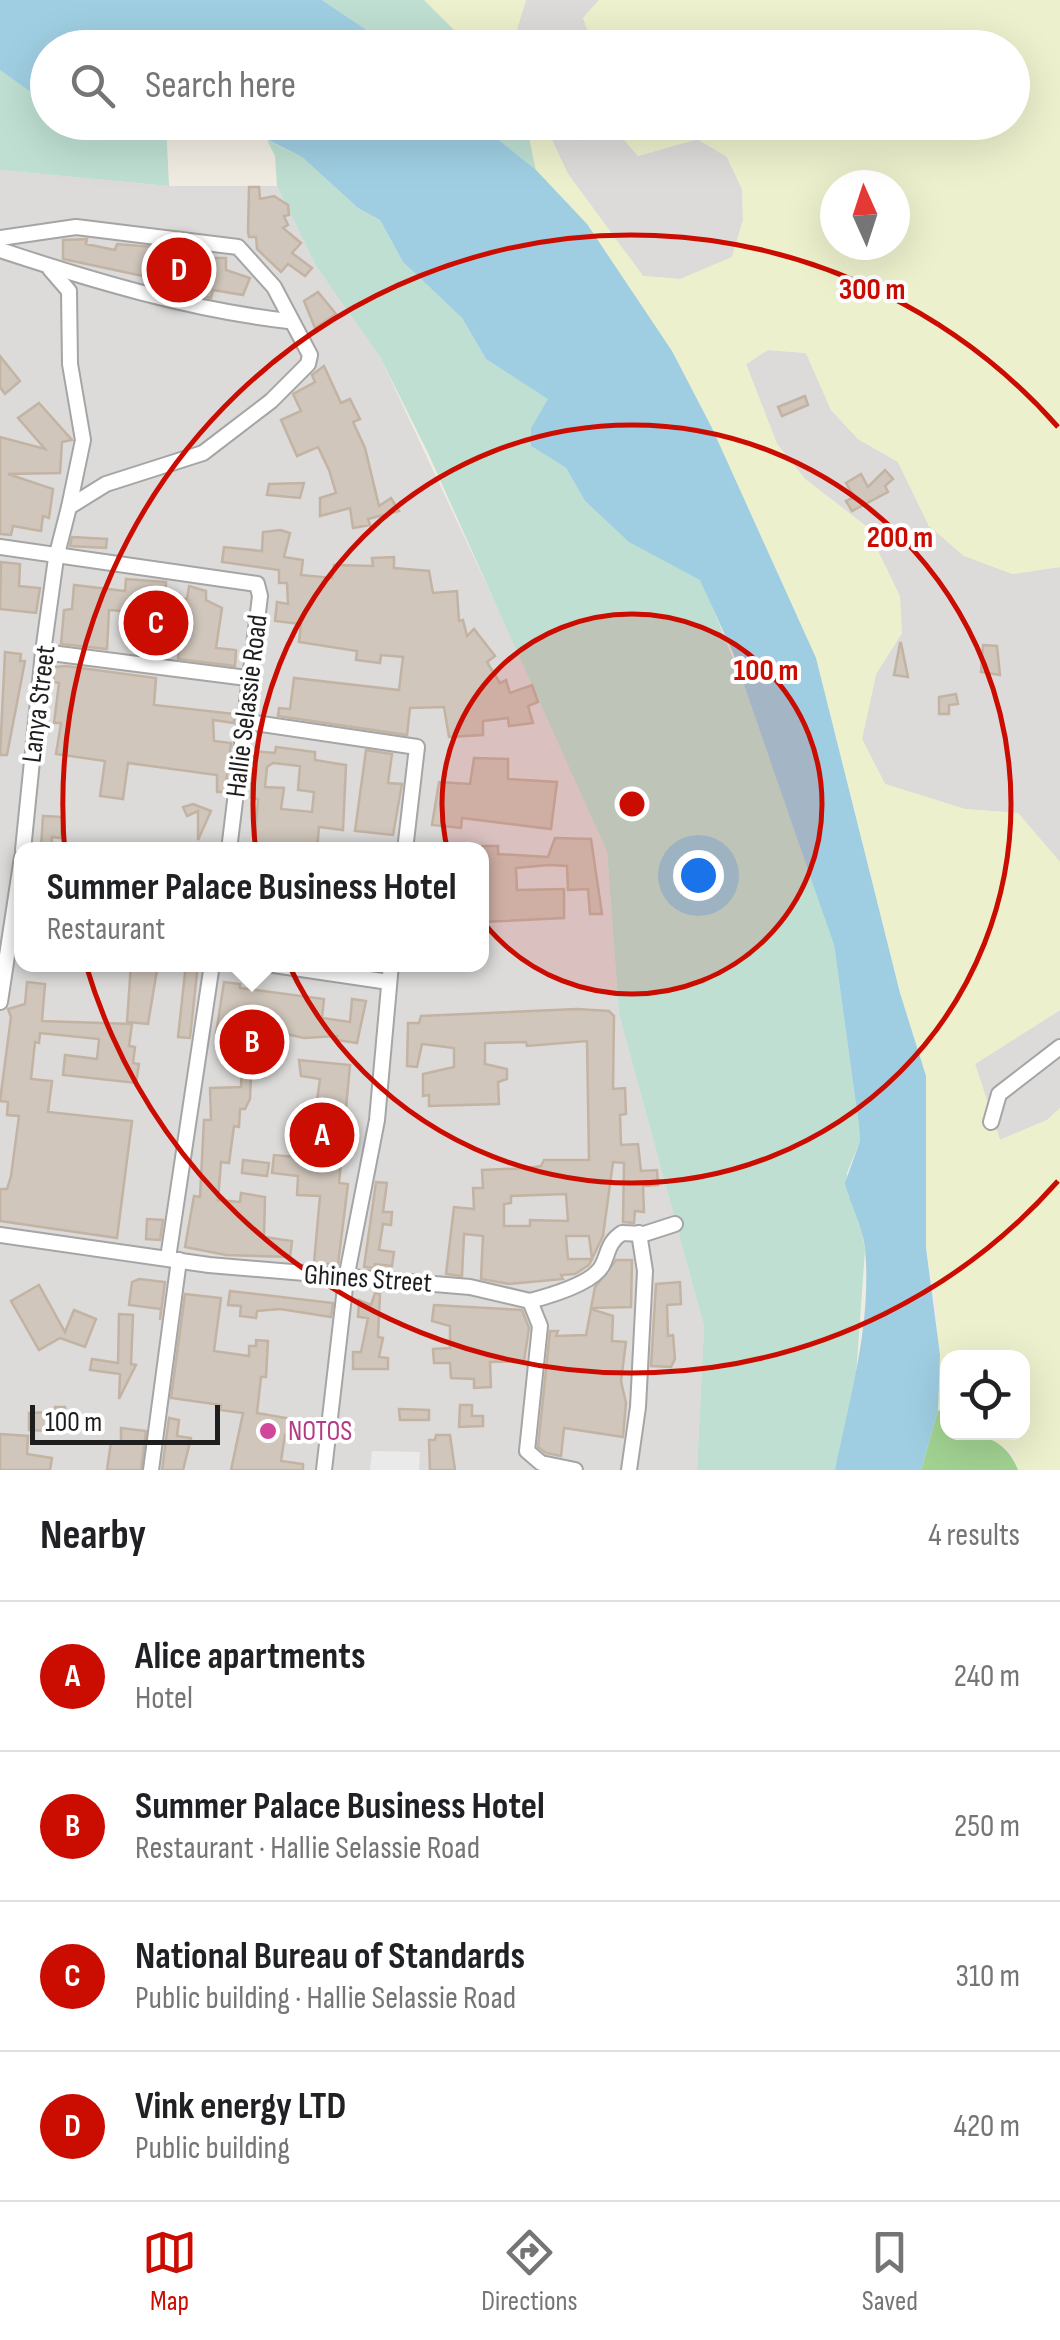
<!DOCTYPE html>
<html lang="en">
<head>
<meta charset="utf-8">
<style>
  body { margin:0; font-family:"Sofia Sans Condensed",sans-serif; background:#f2f2f2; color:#202124 }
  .controls { position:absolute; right:30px; bottom:30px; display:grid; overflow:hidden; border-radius:20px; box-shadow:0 10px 40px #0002 }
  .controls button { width:90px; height:90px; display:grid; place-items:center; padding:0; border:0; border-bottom:2px solid #e0e0e0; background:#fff; color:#202124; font:50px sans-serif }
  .compass { position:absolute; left:820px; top:170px; width:90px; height:90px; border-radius:50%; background:#fff; box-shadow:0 10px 40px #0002; rotate:357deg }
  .scale { position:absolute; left:30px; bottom:25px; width:190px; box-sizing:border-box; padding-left:10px; border:5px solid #1e1e1e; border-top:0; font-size:28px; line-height:35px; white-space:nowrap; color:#1e1e1e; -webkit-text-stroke:8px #fff; paint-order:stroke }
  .you { position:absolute; left:698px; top:875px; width:35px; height:35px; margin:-25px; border:8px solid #fff; border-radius:50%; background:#1a73e8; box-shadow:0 0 0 15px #1a73e833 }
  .badge { display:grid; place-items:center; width:65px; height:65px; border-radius:50%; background:#cb0c00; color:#fff; font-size:32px; font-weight:700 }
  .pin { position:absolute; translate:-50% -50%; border:5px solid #fff; box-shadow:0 2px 10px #0006 }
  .popup { position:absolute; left:14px; top:842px; width:475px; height:130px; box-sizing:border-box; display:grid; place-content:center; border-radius:20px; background:#fff; filter:drop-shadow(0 2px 8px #0005); font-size:32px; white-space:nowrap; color:#757577 }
  .popup b { font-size:38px; color:#202124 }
  .popup::after { content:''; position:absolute; left:50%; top:100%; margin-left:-20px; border:20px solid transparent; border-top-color:#fff }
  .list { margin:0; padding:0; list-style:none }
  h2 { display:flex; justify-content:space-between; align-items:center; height:130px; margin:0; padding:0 40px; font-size:42px }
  h2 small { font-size:32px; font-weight:400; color:#757577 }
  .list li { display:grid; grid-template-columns:65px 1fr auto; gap:30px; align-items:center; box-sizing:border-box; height:150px; padding:0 40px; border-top:2px solid #e0e0e0 }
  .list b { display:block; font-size:38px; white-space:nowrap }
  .list p { margin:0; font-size:32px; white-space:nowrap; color:#757577 }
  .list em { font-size:32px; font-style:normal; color:#757577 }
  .icon { flex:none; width:55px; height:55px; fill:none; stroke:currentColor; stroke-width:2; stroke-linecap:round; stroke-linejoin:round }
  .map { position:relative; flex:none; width:1060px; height:1470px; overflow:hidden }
  .search { position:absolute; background:#fff; box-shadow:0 10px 40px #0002; left:30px; right:30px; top:30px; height:110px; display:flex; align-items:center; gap:25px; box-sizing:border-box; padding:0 35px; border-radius:55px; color:#757577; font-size:38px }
  .sheet { height:730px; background:#fff }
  nav { display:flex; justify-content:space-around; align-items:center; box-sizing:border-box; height:140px; border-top:2px solid #e0e0e0; background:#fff; font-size:28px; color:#757577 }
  nav a { display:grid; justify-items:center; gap:5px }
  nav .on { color:#cb0c00 }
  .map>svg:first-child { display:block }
</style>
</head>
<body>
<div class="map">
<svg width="1060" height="1470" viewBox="0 0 1060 1470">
  <rect width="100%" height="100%" fill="#f0ece2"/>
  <g fill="#dcdbda" fill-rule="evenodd">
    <polygon points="526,0 599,0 583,18 594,47 520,47 517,29"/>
    <polygon points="544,123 616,123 619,134 638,156 697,139 727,157 742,189 743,220 732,258 680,279 643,276 568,174"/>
    <path d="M0 170 169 186H277L316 266 380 357 538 694 607 852 619 1014 704 1326 697 1470H0ZM22 850H482V964H22Z"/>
    <polygon points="768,350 806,353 831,410 858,439 898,462 929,526 1012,574 1060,567 1060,862 1018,813 965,809 885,784 862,739 876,674 902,633 866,526 805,479 777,444 746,364"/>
    <polygon points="1060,1010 1060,1108 1047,1120 1000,1140 975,1064"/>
  </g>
  <g fill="#ecf0cc" fill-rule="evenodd">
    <polygon points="424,0 526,0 517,29 520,47 471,47"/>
    <path d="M599 0H1060V567L1012 574 964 556 929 526 898 462 858 439 831 410 806 353 768 350 746 364 777 444 805 479 866 526 900 596 902 633 876 674 862 739 885 784 965 809 1018 813 1060 862V1010L975 1064 1000 1140 1047 1120 1060 1108V1470H1018L1011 1451 978 1433 1022 1432V1358H948L947 1415 938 1410 937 1306 926 1248V1076L900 993 816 658 712 428 672 351 587 224 536 171 526 123H544L568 174 643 276 680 279 732 257 743 220 742 189 727 157 698 139 638 156 619 134 616 123 1012 122V48L594 47 583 18ZM835 185H895V245H835Z"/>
  </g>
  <path fill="#a2d393" d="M938 1410 947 1415 948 1432C980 1433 1006 1438 1018 1470H921Z"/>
  <g fill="#bedfd2">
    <polygon points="322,0 424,0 471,47 392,47"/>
    <polygon points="0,70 47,104 48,122 166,123 169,186 0,170"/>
    <polygon points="487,123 526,123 536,171 500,141"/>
    <polygon points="267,140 302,157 358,208 380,220 403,262 462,318 486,359 549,399 531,428 531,446 566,468 585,501 629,541 701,580 757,716 834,945 859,1126 860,1141 847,1173 848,1195 859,1214 865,1250 856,1376 835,1470 697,1470 704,1326 619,1014 607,852 428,453 380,357 316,266 277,186 275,156"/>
  </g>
  <polygon fill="#eaeaea" points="372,1451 420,1452 419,1470 370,1470"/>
  <g fill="#9fcee2">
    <polygon points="0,0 322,0 392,47 48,48 47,104 0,70"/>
    <path d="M235 123H487L500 141 537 171 587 224 672 351 712 428 816 658 900 993 926 1076V1248L940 1355 938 1410 921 1470H835C850 1397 872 1323 865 1248 862 1223 850 1205 845 1183L860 1141 859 1126 834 945 733 653 700 580 629 542 585 501 566 468 531 446V428L548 399 486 359 462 318 403 262 380 220 358 208 302 157Z"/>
  </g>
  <g fill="#d0c6bb" stroke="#c3b3a3" stroke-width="2.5" fill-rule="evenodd">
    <polygon points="575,122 589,122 595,134 582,139"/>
    <polygon points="249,187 259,187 260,199 274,196 288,205 289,215 284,216 288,225 283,228 301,243 292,253 312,268 305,276 288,264 281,272 257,249 256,237 249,237 248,232"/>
    <polygon points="87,239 86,244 115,250 117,244 154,247 152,256 180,262 182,251 205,254 204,258 226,258 226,270 250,278 243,295 213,290 211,298 176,290 177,284 157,279 63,259 63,240"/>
    <polygon points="318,292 336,314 315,328 304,301"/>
    <polygon points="0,356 20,381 5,394 0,387"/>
    <polygon points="324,366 341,403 350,399 360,419 353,422 365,448 379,506 391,498 399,511 368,519 370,525 353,528 350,508 320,516 320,498 336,493 329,470 318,447 297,456 281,420 301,411 293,394 315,382 312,375"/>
    <polygon points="805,396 808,405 782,416 778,407"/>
    <polygon points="39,403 72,440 62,442 60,473 8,474 53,489 49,518 43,516 41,531 13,526 11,535 0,534 0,437 45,449 18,418"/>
    <polygon points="885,470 893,479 885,486 888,492 852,511 846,501 854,497 846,483 861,474 868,487"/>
    <polygon points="304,483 300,498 267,495 269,484"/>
    <polygon points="280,530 290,533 284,557 303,560 301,575 332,578 334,565 373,566 372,558 394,557 394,568 429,571 433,593 457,591 459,621 463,620 467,636 474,629 495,656 487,662 500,683 506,680 510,693 532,685 538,702 528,706 533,723 509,726 508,718 483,721 483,735 449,737 444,707 410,708 407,735 278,716 279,708 290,709 294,678 399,690 403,657 381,655 380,663 356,660 357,651 299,642 301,624 275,621 277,602 288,604 287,583 279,583 279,570 222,562 224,547 262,551 263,532"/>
    <polygon points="72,537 107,539 106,548 70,546"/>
    <polygon points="1,562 20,564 19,586 40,588 36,613 0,609"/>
    <polygon points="126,579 166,582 165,599 187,599 189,586 206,591 206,600 222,608 216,648 236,650 235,666 178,659 179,647 172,646 170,622 151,620 151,613 109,610 107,649 61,644 64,610 72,609 74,585 125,591"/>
    <polygon points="900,643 901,643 908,677 894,675"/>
    <polygon points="983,645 997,646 1000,675 981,672"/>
    <polygon points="5,652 21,654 20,661 25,661 7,755 0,755"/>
    <polygon points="66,666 156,678 154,705 235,714 234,723 213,720 214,741 231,743 225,792 217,792 217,775 128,763 123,799 100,796 105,761 56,754 61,723 54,723 59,683 53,682 55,667"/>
    <polygon points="956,694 958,704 949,705 949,714 939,714 939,697"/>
    <path d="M276 747 315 752V760L346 765 343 830 319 827 317 850H254L258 799 251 798 252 751 275 753ZM273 763 300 766 298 790 314 792 312 812 281 809 284 788 265 787 267 767Z"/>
    <polygon points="366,750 392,754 388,783 402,784 393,835 355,831"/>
    <polygon points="474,758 508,759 508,779 557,782 551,829 462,818 461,828 432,825 439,782 470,784"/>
    <polygon points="193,804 211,811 198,840 198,811 187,816 183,807"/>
    <polygon points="43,816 62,817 61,838 52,837 51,849 41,848"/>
    <polygon points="555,838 591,839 602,914 590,914 588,889 568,890 567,866 549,865 516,868 517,890 564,889 564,918 482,922 482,846 498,846 498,854 548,857"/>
    <polygon points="131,964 158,964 148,1024 127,1022"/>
    <polygon points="186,964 198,964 190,1038 178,1037"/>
    <polygon points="27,982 45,984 42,1021 132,1024 129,1046 135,1047 133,1063 139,1064 136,1083 63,1075 65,1055 97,1059 99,1039 40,1033 39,1043 35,1042 31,1079 52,1081 48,1112 132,1121 117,1238 0,1221 0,1189 7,1189 11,1176 19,1116 7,1115 8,1102 0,1101 11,1017 8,1009 25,1004"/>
    <polygon points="224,982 240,984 240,988 324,999 322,1018 350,1022 352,999 366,1001 357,1043 337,1040 337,1036 304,1038 264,1029 258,1058 262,1058 261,1077 251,1076 250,1099 245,1109 240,1109 239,1127 234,1126 229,1163 221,1162 218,1200 240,1202 241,1193 265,1197 264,1237 292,1241 290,1257 226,1255 185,1247 194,1196 200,1197 204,1120 211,1120 210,1088 241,1087 243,1037 216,1034"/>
    <path d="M577 1009 609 1011 614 1016 613 1089 625 1088 626 1114 620 1115 621 1145 638 1144 641 1171 657 1170 658 1185 643 1186 644 1212 635 1211 634 1223 623 1222 624 1163 613 1162 603 1236 589 1265 575 1274 561 1275 563 1279 509 1284 481 1279 483 1236 464 1234 462 1276 446 1274 454 1207 474 1209 473 1188H483L482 1170 529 1168 541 1166 544 1160H589L587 1041 527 1046 526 1042 485 1043V1064L507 1069V1079L498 1082 499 1104 429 1106V1095L423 1096V1074L454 1067V1048L422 1044 417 1067 407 1066 408 1023H419L421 1016ZM566 1194 568 1221 530 1220V1226H504V1204L511 1203V1196ZM566 1236H589L592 1259H568Z"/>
    <polygon points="299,1060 350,1065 339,1183 348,1184 338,1265 314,1263 320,1196 297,1195 298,1176 272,1173 274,1155 309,1158 320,1079 301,1076"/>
    <polygon points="243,1160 269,1163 267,1176 242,1173"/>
    <polygon points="376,1182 387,1183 383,1212 392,1212 391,1225 383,1224 379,1250 394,1252 392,1266 375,1264 374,1268 364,1267"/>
    <polygon points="147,1219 163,1220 160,1240 146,1239"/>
    <polygon points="616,1260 632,1260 631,1307 591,1308 595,1287"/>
    <polygon points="139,1279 165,1282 160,1320 161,1309 129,1305 132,1282"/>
    <polygon points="680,1282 681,1304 667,1305 668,1336 673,1335 675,1359 671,1367 651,1366 656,1284"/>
    <polygon points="39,1285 65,1332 74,1310 96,1319 85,1347 60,1338 39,1350 11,1301"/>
    <polygon points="230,1291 333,1303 331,1317 280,1309 257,1311 256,1318 240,1316 241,1306 228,1305"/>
    <polygon points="375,1293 380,1294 378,1337 383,1338 379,1357 388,1358 388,1369 353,1369 353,1352 361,1352 368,1318 358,1317 359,1300 371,1305"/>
    <polygon points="185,1294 221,1298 214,1351 249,1356 249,1346 256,1346 256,1340 268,1341 266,1377 261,1377 257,1413 303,1421 300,1437 285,1435 281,1461 303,1464 303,1470 231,1470 243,1413 220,1410 221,1405 171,1398"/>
    <polygon points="434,1305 522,1310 529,1328 524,1361 490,1362 491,1387 474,1388 474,1379 451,1378 450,1363 434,1363 433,1349 450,1348 450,1326 432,1321"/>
    <polygon points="591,1309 613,1316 612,1341 626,1342 621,1381 626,1403 623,1437 564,1428 561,1456 546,1453 538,1447 550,1331 558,1331 556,1336 586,1335"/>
    <polygon points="119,1314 133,1315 131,1364 136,1365 119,1399 120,1374 90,1370 92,1359 118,1363"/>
    <polygon points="460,1405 472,1405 472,1416 483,1416 483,1426 459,1427"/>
    <polygon points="55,1407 65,1407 65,1422 54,1421 53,1431 29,1430 29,1413 55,1412"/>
    <polygon points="399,1409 429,1410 429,1420 400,1420"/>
    <polygon points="169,1418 179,1420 177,1436 191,1438 183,1470 162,1470"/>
    <polygon points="121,1428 146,1431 141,1470 107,1470 111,1442 121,1443"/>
    <polygon points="0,1434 28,1436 27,1454 52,1458 50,1470 0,1470"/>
    <polygon points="436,1435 450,1435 455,1470 430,1470 429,1440 435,1440"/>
  </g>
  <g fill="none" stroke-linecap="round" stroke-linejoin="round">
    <g stroke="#a5a5a5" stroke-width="18">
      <g id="minor">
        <polyline points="0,238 76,227 238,247 274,287 310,355 308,364 271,401 203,453 106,484 69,507 56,558 43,652 23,850"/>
        <path d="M0 250C94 281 191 310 288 321"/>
        <polyline points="50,269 69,291 70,364 83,440 69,507"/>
        <polyline points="0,547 257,584 260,596 229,850"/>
        <polyline points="43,652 247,678"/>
        <polyline points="248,722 417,747 405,850"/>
        <polyline points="267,964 389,982"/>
        <polyline points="0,1002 22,857"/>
        <polyline points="991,1122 999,1094 1060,1047"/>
        <polyline points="0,1235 209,1265 470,1287 530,1301 540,1326 527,1451 541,1463 575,1470"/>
        <polyline points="168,1258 212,964"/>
        <path d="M530 1301C549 1296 592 1284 602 1266 609 1253 607 1243 622 1233L644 1234 675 1224"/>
        <polyline points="151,1470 179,1260"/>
        <polyline points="324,1470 346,1279 377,1120 391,964"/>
        <polyline points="629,1470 638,1407 645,1271 639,1233"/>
      </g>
    </g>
    <use href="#minor" stroke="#fff" stroke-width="14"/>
  </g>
  <circle cx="632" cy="804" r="190" fill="#cb0c00" fill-opacity=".12"/>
  <g fill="none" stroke="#cb0c00" stroke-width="5">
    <circle cx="632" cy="804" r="190"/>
    <circle cx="632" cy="804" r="379"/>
    <path d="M1058 1181A569 569 0 1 1 1058 427"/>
  </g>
  <circle fill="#d1479c" stroke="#fff" stroke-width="4" cx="268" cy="1431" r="10"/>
  <g text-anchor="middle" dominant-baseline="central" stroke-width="8" stroke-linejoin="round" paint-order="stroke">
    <g font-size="28" fill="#1e1e1e" stroke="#fff">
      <text transform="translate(39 704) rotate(-83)">Lanya Street</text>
      <text transform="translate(247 706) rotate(-83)">Hallie Selassie Road</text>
      <text transform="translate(368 1279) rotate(4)">Ghines Street</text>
    </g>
    <g font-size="28" fill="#b23c85" stroke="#fff" text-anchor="start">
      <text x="288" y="1431">NOTOS</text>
    </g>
  </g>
  <circle cx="632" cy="804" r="15" fill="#cb0c00" stroke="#fff" stroke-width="5"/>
  <g font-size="30" text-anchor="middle" font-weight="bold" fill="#cb0c00" stroke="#fff" stroke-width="8" stroke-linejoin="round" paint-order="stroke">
    <text x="872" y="299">300 m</text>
    <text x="900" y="547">200 m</text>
    <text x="766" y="680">100 m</text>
  </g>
</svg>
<div class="controls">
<button><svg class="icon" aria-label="locate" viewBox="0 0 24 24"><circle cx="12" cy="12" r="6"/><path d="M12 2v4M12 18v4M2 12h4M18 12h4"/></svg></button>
</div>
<svg class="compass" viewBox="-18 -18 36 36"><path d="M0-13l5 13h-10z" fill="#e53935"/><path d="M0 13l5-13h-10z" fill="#757577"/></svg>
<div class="scale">100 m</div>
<div class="you"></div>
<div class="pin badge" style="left:322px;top:1135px">A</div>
<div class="pin badge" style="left:252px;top:1042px">B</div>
<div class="popup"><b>Summer Palace Business Hotel</b>Restaurant</div>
<div class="pin badge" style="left:156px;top:623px">C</div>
<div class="pin badge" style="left:179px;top:270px">D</div>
<div class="search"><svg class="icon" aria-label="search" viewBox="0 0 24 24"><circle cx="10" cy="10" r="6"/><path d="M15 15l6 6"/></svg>Search here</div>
</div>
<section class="sheet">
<h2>Nearby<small>4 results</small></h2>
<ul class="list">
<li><span class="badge">A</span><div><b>Alice apartments</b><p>Hotel</p></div><em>240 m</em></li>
<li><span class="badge">B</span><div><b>Summer Palace Business Hotel</b><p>Restaurant · Hallie Selassie Road</p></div><em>250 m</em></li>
<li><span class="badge">C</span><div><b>National Bureau of Standards</b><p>Public building · Hallie Selassie Road</p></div><em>310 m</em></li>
<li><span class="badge">D</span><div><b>Vink energy LTD</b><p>Public building</p></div><em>420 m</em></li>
</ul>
</section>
<nav>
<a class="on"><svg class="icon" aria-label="map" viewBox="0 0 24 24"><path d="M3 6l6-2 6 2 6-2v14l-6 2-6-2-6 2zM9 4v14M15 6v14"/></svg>Map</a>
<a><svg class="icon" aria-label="directions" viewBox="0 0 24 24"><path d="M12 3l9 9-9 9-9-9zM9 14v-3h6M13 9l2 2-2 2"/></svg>Directions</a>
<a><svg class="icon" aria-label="saved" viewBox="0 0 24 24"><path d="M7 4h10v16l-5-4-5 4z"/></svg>Saved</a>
</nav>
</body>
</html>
